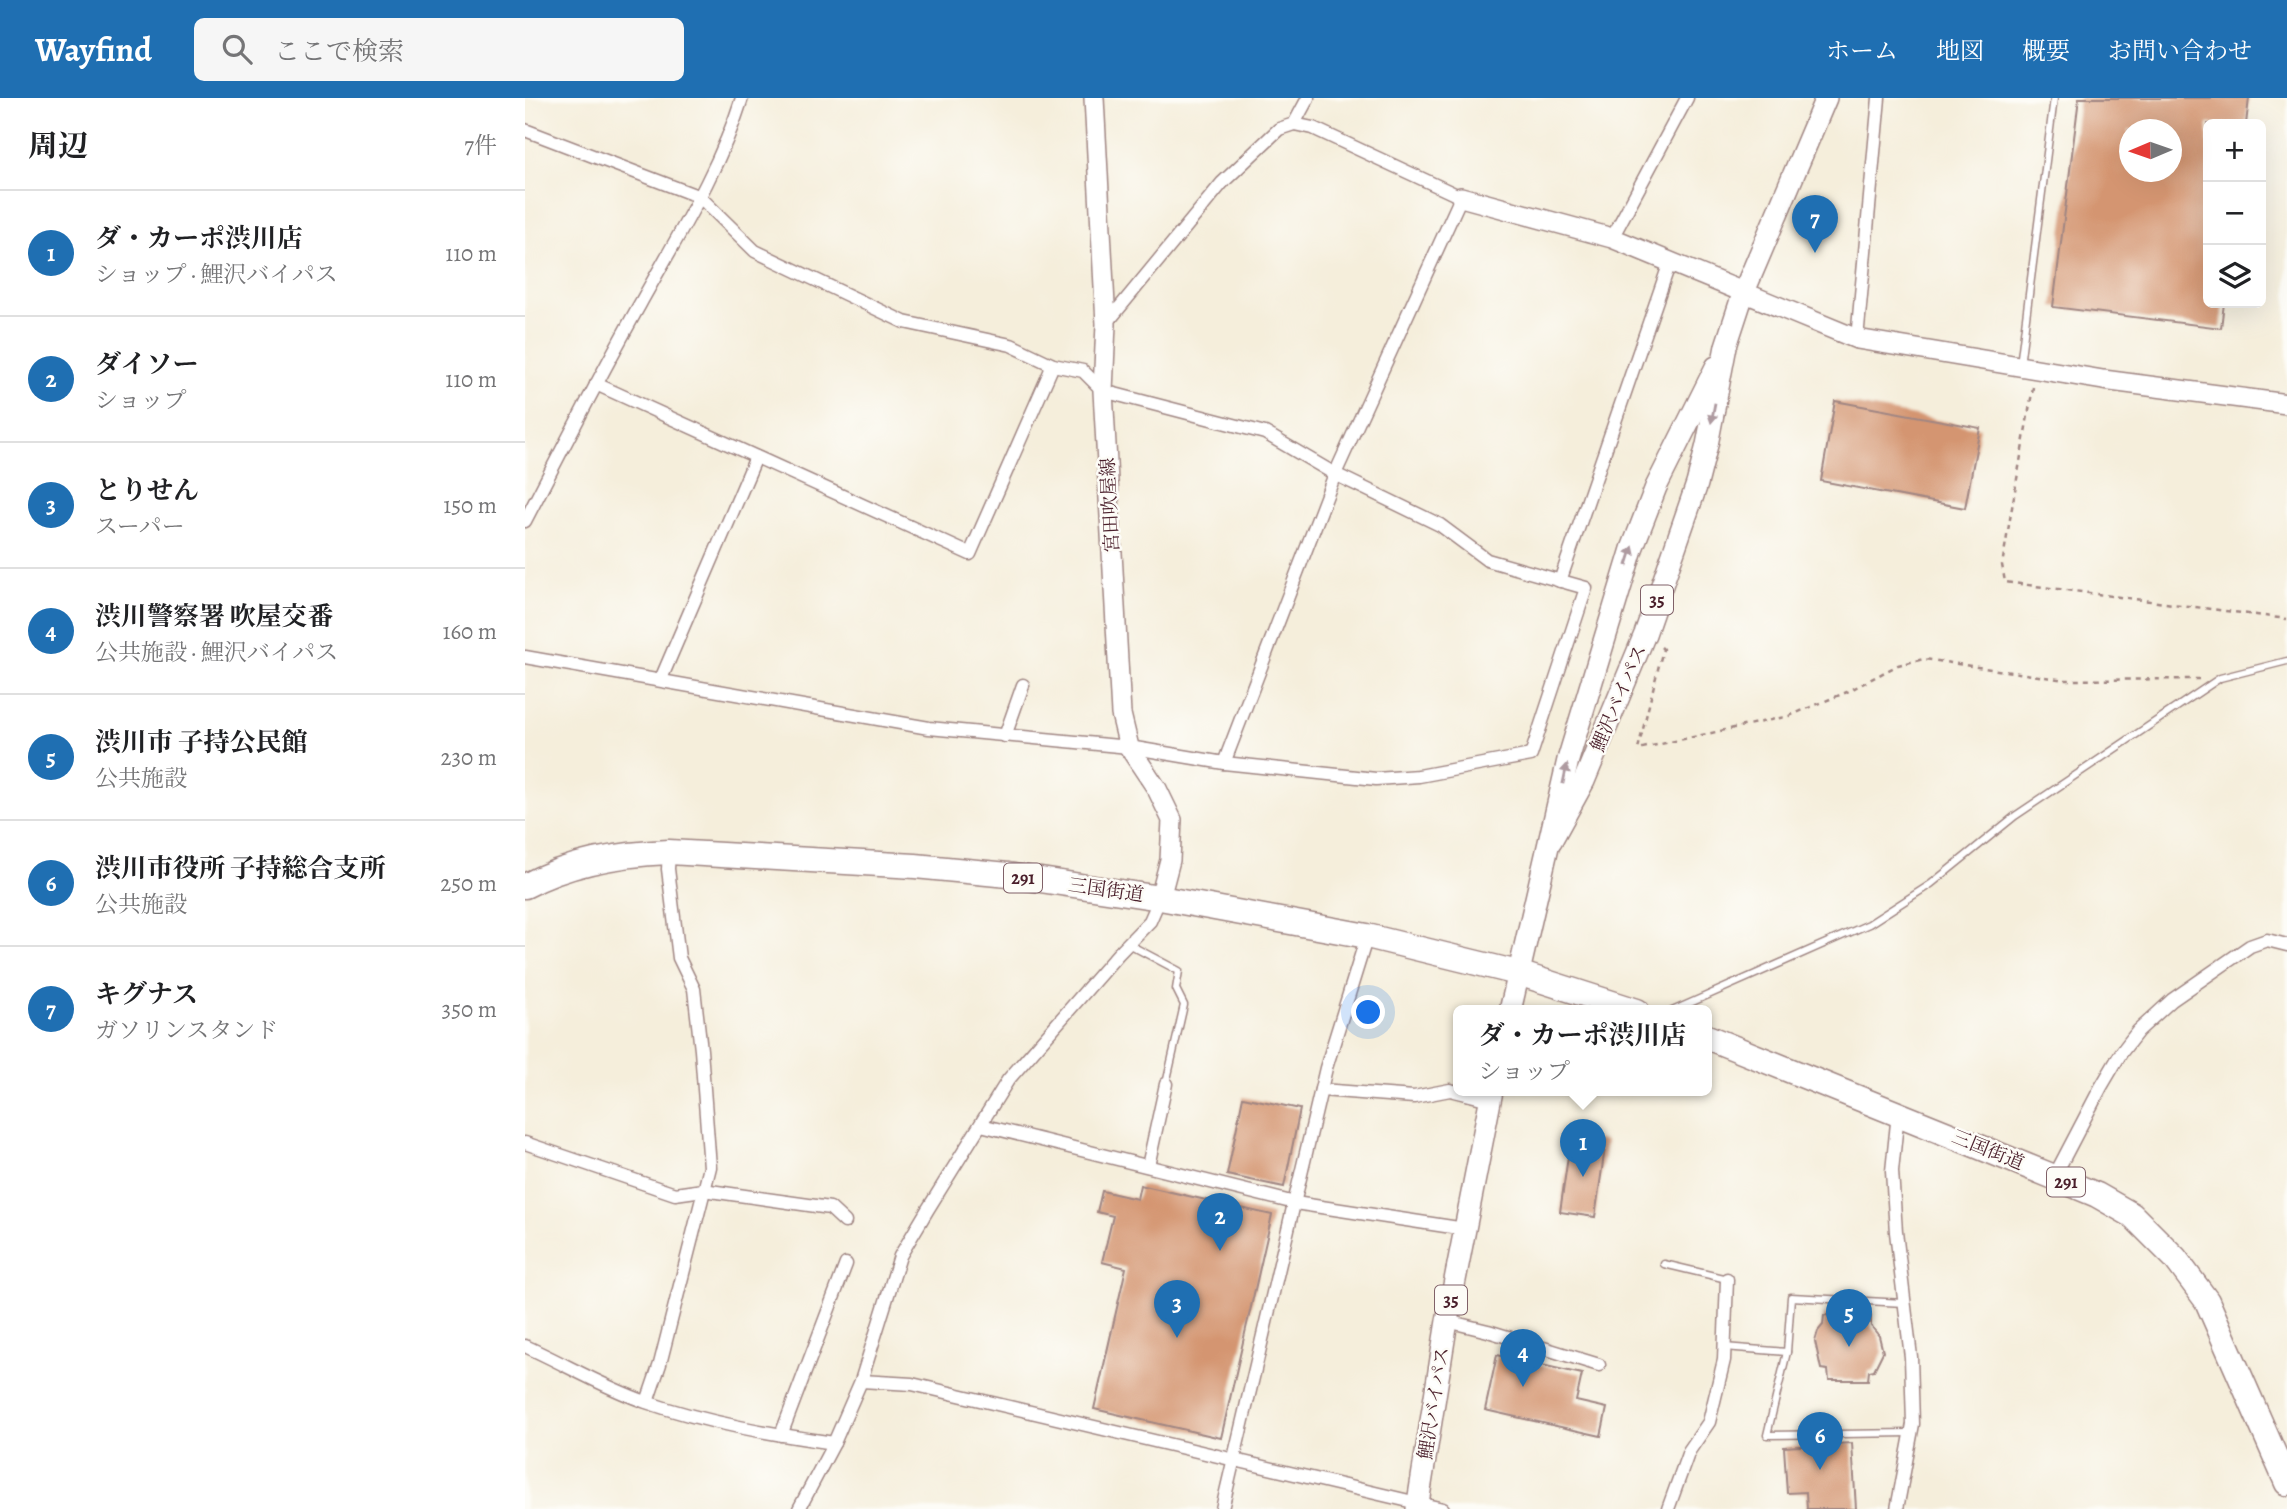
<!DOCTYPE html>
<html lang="ja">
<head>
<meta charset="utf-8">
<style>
  body { margin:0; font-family:Alegreya,"Noto Serif JP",serif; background:#f6f6f6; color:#202124 }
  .controls { position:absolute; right:21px; top:21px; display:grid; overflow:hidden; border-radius:10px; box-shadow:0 7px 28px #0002 }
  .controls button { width:63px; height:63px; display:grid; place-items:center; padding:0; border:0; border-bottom:2px solid #e0e0e0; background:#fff; color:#202124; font:35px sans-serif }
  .compass { position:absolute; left:1594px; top:21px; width:63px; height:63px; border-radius:50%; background:#fff; box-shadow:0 7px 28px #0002; rotate:268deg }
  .you { position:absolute; left:844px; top:915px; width:24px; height:24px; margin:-18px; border:5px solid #fff; border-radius:50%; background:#1a73e8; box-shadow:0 0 0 10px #1a73e833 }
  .badge { display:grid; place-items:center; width:46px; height:46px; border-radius:50%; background:#1f6fb2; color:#fff; font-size:23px; font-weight:700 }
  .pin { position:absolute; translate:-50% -58px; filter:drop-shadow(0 2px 4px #0008) }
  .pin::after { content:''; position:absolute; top:37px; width:24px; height:21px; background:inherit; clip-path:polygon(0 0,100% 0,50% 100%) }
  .popup { position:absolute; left:928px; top:907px; width:259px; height:91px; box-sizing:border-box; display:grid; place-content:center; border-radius:10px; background:#fff; filter:drop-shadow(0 2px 5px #0005); font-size:23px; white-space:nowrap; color:#757577 }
  .popup b { font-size:26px; color:#202124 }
  .popup::after { content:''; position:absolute; left:50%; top:100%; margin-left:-14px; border:14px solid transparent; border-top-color:#fff }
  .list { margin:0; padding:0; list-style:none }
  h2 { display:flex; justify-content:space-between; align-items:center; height:91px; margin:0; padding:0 28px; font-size:30px }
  h2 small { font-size:23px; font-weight:400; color:#757577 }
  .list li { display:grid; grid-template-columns:46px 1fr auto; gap:21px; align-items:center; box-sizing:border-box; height:126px; padding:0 28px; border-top:2px solid #e0e0e0 }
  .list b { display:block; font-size:26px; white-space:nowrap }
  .list p { margin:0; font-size:23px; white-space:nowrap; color:#757577 }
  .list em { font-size:23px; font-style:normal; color:#757577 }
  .icon { flex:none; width:38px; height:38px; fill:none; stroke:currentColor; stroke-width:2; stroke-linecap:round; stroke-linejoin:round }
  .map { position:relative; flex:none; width:1762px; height:1411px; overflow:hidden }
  header { display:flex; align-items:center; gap:42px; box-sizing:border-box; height:98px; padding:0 35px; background:#1f6fb2; color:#fff }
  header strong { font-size:33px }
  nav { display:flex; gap:38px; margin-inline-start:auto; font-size:24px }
  .search { width:490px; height:63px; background:#f6f6f6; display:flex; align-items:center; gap:18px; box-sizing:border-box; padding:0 24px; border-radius:10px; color:#757577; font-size:26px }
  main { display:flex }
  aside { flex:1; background:#fff }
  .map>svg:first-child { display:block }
</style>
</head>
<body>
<header>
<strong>Wayfind</strong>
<div class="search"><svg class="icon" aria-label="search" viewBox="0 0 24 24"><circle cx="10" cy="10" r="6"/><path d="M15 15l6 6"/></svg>ここで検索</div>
<nav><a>ホーム</a><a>地図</a><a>概要</a><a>お問い合わせ</a></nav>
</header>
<main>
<aside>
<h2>周辺<small>7件</small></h2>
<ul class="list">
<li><span class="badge">1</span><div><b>ダ・カーポ渋川店</b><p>ショップ · 鯉沢バイパス</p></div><em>110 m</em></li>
<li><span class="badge">2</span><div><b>ダイソー</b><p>ショップ</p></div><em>110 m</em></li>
<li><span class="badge">3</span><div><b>とりせん</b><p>スーパー</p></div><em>150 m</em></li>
<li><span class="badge">4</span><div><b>渋川警察署 吹屋交番</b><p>公共施設 · 鯉沢バイパス</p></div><em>160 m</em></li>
<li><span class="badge">5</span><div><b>渋川市 子持公民館</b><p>公共施設</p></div><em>230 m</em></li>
<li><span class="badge">6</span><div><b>渋川市役所 子持総合支所</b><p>公共施設</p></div><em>250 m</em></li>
<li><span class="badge">7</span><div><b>キグナス</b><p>ガソリンスタンド</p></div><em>350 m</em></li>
</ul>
</aside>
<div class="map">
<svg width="1762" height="1411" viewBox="0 0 1762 1411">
  <rect width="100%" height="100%" fill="#fdfcf7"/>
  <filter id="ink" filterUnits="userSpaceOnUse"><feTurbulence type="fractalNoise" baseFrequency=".0143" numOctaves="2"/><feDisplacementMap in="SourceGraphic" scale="14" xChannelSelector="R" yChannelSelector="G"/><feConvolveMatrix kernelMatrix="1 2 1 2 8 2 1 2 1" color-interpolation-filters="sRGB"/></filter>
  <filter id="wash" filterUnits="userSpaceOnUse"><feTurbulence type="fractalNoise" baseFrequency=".00686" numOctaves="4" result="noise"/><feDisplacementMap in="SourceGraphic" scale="28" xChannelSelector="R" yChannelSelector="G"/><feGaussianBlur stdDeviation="1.57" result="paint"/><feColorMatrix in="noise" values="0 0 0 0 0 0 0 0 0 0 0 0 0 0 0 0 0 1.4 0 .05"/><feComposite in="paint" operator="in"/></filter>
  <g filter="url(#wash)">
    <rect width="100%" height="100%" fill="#f5eedb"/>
    <g id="blocks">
      <g fill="#d49571" fill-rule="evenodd">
        <path d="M1554 0H1724L1721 26H1683V205H1699L1696 230 1528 209ZM1604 32H1646V74H1604Z"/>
        <polygon points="1310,303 1455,330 1440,410 1296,383"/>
        <polygon points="718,999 775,1011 759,1089 702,1077"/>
        <polygon points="1046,1038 1081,1043 1070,1119 1035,1114"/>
        <polygon points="615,1087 747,1117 696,1340 569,1311 601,1170 577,1164 588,1118 572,1114 577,1093 612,1101"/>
        <polygon points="1299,1217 1346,1218 1346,1228 1354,1238 1358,1254 1349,1272 1344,1273 1343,1282 1304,1282 1303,1272 1296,1271 1290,1243 1293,1233 1298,1227"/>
        <polygon points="972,1257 1057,1276 1051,1303 1082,1310 1076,1338 960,1312"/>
        <polygon points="1327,1345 1331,1411 1282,1411 1281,1394 1262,1395 1259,1349"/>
      </g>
    </g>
  </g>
  <g filter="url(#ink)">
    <use href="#blocks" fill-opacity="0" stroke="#a08683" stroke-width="2"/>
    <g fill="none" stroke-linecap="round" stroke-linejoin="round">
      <g stroke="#a08683" stroke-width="9">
        <g id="lane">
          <polyline points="1495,267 1529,0"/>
          <polyline points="603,846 654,873 651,891 659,907 641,986"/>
          <polyline points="1147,913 1344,826 1406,786 1490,718 1695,580 1762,563"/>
          <polyline points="1139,1166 1202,1181"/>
          <polyline points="1379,1205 1266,1199 1262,1254 1242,1337 1386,1335"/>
          <polyline points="1199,1249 1262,1254"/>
        </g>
      </g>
      <g stroke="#a08683" stroke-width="15">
        <g id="street">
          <polyline points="769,26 783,0"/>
          <polyline points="0,32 175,99 230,153 379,224 486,247 528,267 558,273 578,293 740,335 810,376 915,427 962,462 1061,490 1006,657 894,678 851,681 699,665 604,649 404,630 0,559"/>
          <polyline points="1087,140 1162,0"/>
          <polyline points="581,226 697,85 754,31 769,26 788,30 936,99 810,376 699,665"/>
          <polyline points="1332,241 1354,0"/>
          <polyline points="71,286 445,456 528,267"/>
          <path d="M0 423C38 350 75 277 115 206 152 139 194 73 217 0"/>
          <polyline points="1035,483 1145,164"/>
          <polyline points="136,581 231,359"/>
          <polyline points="480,638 498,587"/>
          <polyline points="796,992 889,999 925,992 965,1002"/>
          <polyline points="456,1027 770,1105 940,1131"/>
          <polyline points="0,1045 150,1096 178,1092 305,1110 320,1124"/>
          <polyline points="623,1068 641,986"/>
          <polyline points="1529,1079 1576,989 1596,955 1613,933 1647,902 1725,848 1742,842 1762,847"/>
          <polyline points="922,1223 963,1233 1074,1267"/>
          <path d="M0 1248C40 1266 80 1290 121 1304 182 1325 246 1336 309 1345"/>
          <polyline points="336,1283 387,1286 918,1411"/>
          <polyline points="122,1304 135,1266 185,1069 176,952 169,891 154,860 143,771 144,754"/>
          <polyline points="256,1337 321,1166"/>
          <polyline points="274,1411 309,1345 336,1283 375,1158 403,1111 483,982 593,856 625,823 635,800"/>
          <polyline points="697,1411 801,970 842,838"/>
          <polyline points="1143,1411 1164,1353 1184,1324 1199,1262 1202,1181"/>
          <polyline points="1372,1411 1388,1326 1386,1259 1371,1134 1367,1073 1373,1015"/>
        </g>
      </g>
      <g stroke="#a08683" stroke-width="22">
        <g id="secondary">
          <polyline points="569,0 581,226 578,293 596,616 604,649 632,691 647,722 645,762 635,800"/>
          <polyline points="936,99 1087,140 1332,241 1578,282 1762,306"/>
        </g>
      </g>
      <g stroke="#a08683" stroke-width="24">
        <g id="primary">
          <polyline points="1026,743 1059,683 1120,536 1172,386 1182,347 1201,248 1218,196 1301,0"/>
          <polyline points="985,913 1043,662 1107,451 1131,389 1191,269"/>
          <polyline points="892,1411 922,1223 967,993"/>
        </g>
      </g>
      <g stroke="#a08683" stroke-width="27">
        <g id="highway">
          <path d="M0 788C45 764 94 756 144 754L390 768 483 777 635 800 842 838 993 875 1112 913"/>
          <polyline points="1182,939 1529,1079 1572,1097 1607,1117 1650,1160 1682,1203 1762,1385"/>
        </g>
      </g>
      <g stroke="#a08683" stroke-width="2.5" stroke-dasharray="5 5" stroke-linecap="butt">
        <polyline points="1508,289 1477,467 1480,484 1762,521"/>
        <polyline points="1136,549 1138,551 1113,651 1264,618 1322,594 1373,567 1399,561 1540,582 1674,581"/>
      </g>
      <use href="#lane" stroke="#fff" stroke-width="6"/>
      <use href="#street" stroke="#fff" stroke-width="12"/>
      <use href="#secondary" stroke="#fff" stroke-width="19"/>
      <use href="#primary" stroke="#fff" stroke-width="21"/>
      <use href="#highway" stroke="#fff" stroke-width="24"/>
    </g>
    <defs><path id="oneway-solid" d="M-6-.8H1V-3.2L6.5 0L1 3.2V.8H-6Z" transform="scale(1.75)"/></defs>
    <g fill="#ae9aa0">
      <use href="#oneway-solid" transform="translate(1188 315) rotate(101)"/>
      <use href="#oneway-solid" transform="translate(1105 458) rotate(-72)"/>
      <use href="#oneway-solid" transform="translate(1040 676) rotate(-78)"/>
    </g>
  </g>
  <g text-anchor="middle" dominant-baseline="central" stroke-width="5" stroke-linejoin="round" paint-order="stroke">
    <g fill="#fdfcf7" stroke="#806168" stroke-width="2">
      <rect x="1116" y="487.5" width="32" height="29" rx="5"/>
      <rect x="479" y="765.5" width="38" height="29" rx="5"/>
      <rect x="1522" y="1069.5" width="38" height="29" rx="5"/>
      <rect x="910" y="1187.5" width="32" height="29" rx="5"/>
    </g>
    <g font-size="18" font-weight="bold" fill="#4a1f2b">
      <text x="1132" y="502">35</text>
      <text x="498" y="780">291</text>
      <text x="1541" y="1084">291</text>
      <text x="926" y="1202">35</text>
    </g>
    <g font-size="19" fill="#4a1f2b" stroke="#fdfcf7">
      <text transform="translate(585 407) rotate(-93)">宮田吹屋線</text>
      <text transform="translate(1094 600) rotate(-67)">鯉沢バイパス</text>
      <text transform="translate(581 792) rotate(8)">三国街道</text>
      <text transform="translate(1463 1052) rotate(22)">三国街道</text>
      <text transform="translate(909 1305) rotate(-81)">鯉沢バイパス</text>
    </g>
  </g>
</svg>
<div class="controls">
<button>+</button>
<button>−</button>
<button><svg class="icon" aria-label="layers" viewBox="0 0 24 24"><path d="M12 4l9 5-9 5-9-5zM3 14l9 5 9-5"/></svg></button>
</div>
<svg class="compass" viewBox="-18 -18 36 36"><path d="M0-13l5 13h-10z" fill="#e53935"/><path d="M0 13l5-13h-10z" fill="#757577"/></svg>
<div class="you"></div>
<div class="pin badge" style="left:1058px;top:1079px">1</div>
<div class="popup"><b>ダ・カーポ渋川店</b>ショップ</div>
<div class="pin badge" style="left:695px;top:1153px">2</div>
<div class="pin badge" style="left:652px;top:1240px">3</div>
<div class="pin badge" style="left:998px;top:1289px">4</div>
<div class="pin badge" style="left:1324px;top:1249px">5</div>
<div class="pin badge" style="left:1295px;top:1372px">6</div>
<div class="pin badge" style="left:1290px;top:155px">7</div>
</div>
</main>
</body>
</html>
